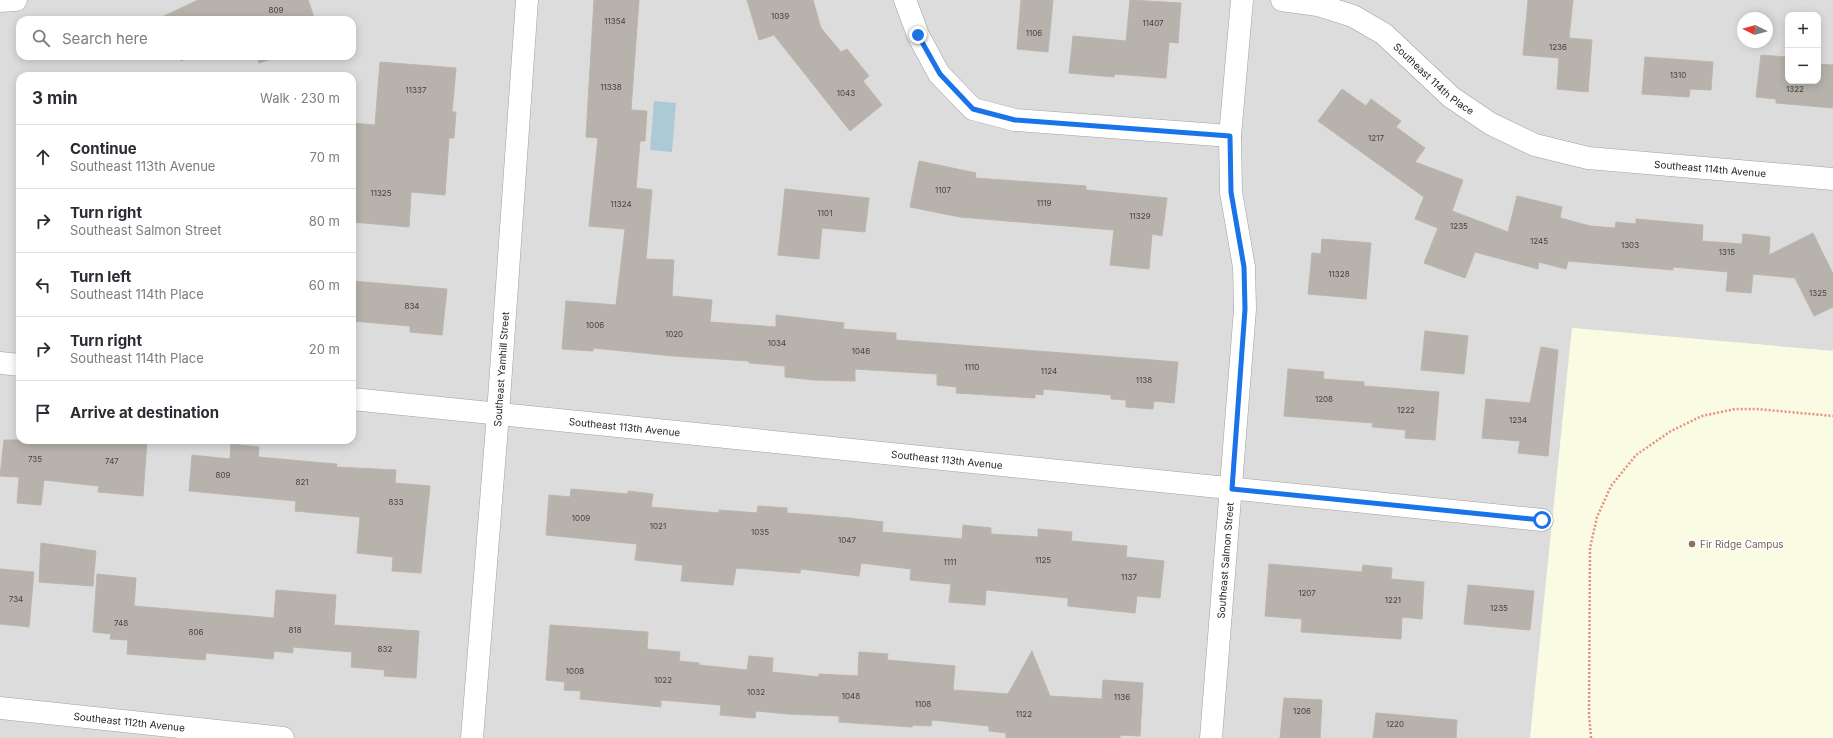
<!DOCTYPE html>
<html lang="en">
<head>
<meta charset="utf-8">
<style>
  body { margin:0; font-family:Inter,sans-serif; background:#f2f2f3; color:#2b2b33 }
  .controls { position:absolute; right:12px; top:12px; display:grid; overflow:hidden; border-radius:8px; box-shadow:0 2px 10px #0003 }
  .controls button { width:36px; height:36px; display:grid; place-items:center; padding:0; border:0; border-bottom:1px solid #e1e1e2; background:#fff; color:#2b2b33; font:20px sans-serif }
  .compass { position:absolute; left:1737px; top:12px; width:36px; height:36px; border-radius:50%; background:#fff; box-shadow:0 2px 10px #0003; rotate:275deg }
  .stop { position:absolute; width:12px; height:12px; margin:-9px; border:3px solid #1a73e8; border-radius:50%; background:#fff }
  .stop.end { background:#1a73e8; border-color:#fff; box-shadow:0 1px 4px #0008 }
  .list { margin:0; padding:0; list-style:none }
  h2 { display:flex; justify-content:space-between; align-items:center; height:52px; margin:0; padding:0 16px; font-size:17px }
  h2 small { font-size:13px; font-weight:400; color:#7c7c81 }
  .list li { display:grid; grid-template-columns:26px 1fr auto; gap:12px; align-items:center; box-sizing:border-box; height:64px; padding:0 16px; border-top:1px solid #e1e1e2 }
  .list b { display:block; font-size:15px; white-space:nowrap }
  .list p { margin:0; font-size:13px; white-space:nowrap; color:#7c7c81 }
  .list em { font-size:13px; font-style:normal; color:#7c7c81 }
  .icon { flex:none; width:22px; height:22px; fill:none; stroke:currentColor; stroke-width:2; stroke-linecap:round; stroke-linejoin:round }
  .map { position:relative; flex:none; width:1833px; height:738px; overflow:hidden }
  .search { position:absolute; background:#fff; box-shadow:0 2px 10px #0003; left:16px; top:16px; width:340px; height:44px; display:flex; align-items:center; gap:10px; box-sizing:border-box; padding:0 14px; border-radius:12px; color:#7c7c81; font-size:15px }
  .panel { position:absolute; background:#fff; box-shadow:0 2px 10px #0003; left:16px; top:72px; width:340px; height:372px; border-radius:12px }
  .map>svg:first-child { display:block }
</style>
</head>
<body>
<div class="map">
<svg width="1833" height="738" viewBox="0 0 1833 738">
  <rect width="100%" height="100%" fill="#eeece6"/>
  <path fill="#dcdcdc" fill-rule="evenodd" d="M0 0H1833V351L1572 328 1530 738H0ZM1788 15H1818V81H1788ZM1743 18H1767V42H1743ZM20 20H352V56H20ZM20 76H352V440H20Z"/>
  <polygon fill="#f9fbe2" points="1572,328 1833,351 1833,738 1530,738"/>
  <polygon fill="#accad6" points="654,101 676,103 672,152 650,150"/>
  <g fill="#b7b2ac" stroke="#beb4aa">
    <polygon points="198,0 308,0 315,20 163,20 162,17"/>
    <polygon points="594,0 639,0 631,110 647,111 645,141 640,141 636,188 652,190 646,259 674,260 672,296 712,300 710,322 776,327 776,315 844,323 843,329 896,333 896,340 1178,362 1174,403 1154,401 1153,409 1126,407 1126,400 1111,399 1111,395 1043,389 1043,395 1035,394 1035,398 956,393 957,387 937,385 937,374 855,369 855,381 814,380 785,377 785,366 749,363 749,361 673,356 593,348 593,351 562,349 566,301 616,305 625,229 589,226 598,138 586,137"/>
    <polygon points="747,0 813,0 821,28 841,52 847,49 869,76 863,81 882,105 850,131 774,35 759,40"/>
    <polygon points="1021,0 1053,0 1048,52 1017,49"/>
    <polygon points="1130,0 1181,3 1178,43 1169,42 1166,78 1115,74 1114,77 1069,73 1073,36 1126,41"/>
    <polygon points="1528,0 1573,0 1569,38 1592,40 1588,92 1557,89 1559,58 1523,55"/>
    <polygon points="1761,55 1787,57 1788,81 1818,81 1818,64 1833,65 1833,108 1776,103 1776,99 1756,97"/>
    <polygon points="179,56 191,56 181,61"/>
    <polygon points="257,56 280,56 259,63"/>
    <polygon points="1645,57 1713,62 1711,90 1690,89 1689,97 1642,94"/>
    <polygon points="380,62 456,68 452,112 456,112 454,138 449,138 445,195 411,192 409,227 352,222 352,123 375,125"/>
    <polygon points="1342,89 1366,106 1371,99 1401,121 1396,127 1425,148 1415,162 1463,180 1452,211 1508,232 1517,196 1562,207 1560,218 1590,226 1615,228 1616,222 1636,224 1636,219 1703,225 1702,241 1742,244 1743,234 1770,237 1769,255 1813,233 1833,274 1833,307 1814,316 1795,278 1753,274 1751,293 1726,291 1728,272 1673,267 1673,270 1568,261 1566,269 1539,262 1538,269 1475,252 1465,278 1424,263 1438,228 1415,219 1424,197 1318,121"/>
    <polygon points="919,161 976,173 975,178 1086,186 1086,190 1167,198 1162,236 1152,234 1149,269 1110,265 1114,230 960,217 910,207"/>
    <polygon points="785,189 869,198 865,232 822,228 819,259 778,255"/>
    <polygon points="1322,239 1371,243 1366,299 1308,294 1312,253 1321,254"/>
    <polygon points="352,281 447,289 442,335 410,332 410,326 352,321"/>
    <polygon points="1425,331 1468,336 1464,374 1421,370"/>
    <polygon points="1541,347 1558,350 1548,456 1518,453 1520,441 1482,438 1486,399 1530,403"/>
    <polygon points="1288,369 1324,372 1323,379 1364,382 1364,386 1439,392 1435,440 1405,438 1406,430 1372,427 1373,423 1284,416"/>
    <polygon points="4,440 47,440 80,444 81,440 115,442 115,440 147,440 143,496 98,492 99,486 44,480 41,505 17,503 19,477 0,476"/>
    <polygon points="231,444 259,447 258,457 324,463 337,464 336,467 396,470 395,483 430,486 421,573 392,571 393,557 357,553 360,517 295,511 296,501 189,491 192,455 230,459"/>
    <polygon points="571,489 628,494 628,491 653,494 651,507 719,513 719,510 757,513 758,506 787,508 787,513 849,518 883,522 882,532 962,539 963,525 991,528 991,534 1038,537 1038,529 1072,532 1071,541 1127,546 1126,557 1164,561 1160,598 1137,596 1135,613 1068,606 1068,598 986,590 985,605 949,602 951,584 910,580 911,569 861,563 859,576 801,569 800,573 736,568 733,585 681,581 683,565 635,560 637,544 546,535 549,495 570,497"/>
    <polygon points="41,543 96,551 93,586 39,582"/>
    <polygon points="1269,564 1362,572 1363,565 1392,568 1391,579 1424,582 1422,619 1402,617 1401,639 1301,632 1302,619 1265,616"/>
    <polygon points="0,569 34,572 29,627 0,624"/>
    <polygon points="97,574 136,578 134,606 274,618 276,590 336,595 334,625 419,631 416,678 384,676 385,670 351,667 352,652 293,647 293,653 274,651 273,659 206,653 205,660 127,654 128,640 110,639 111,634 93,632"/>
    <polygon points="1468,585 1534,591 1530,630 1464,624"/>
    <polygon points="550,625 648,632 647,649 680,652 679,661 699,663 699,665 747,670 749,656 773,658 772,672 819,677 819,674 858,676 859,652 888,654 887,660 955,666 953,690 1008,694 1032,651 1050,696 1102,699 1103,680 1143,683 1140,736 1120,735 1120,738 1006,738 1006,733 989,731 989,726 932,720 931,726 913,725 912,727 839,722 839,716 787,714 756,711 755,718 720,715 721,705 661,700 661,707 580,699 581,691 564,690 565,682 546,680"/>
    <polygon points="1284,698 1322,700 1320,738 1280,738"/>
    <polygon points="1376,713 1457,720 1456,738 1373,738"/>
  </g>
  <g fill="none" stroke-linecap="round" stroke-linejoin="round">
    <g stroke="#a0a0a0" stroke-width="23">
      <g id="minor">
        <polyline points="905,0 918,35 939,74 973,109 1015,120 1230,136"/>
        <path id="s1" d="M1282 0 1318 5 1353 16 1384 34 1451 97 1491 124 1535 145 1588 158 1833 179"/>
        <polyline points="0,1 16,0"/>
        <polyline points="0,363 20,365"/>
        <path id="s2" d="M352 399 1542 520"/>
        <path id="s3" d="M0 708 283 738"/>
        <path id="s4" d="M472 738 498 414 527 0"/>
        <path id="s5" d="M1211 738 1245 309 1244 267 1231 192 1230 136 1242 0"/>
      </g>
    </g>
    <polyline stroke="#e88f7d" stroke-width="2.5" stroke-dasharray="2 2" stroke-linecap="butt" points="1591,738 1589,714 1590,548 1597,517 1611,486 1636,455 1671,431 1702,416 1735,409 1757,409 1833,416"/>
    <use href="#minor" stroke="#fff" stroke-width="22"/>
  </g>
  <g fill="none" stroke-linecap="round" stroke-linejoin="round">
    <polyline stroke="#1a73e8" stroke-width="5" points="918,35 940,74 973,109 1015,120 1230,136 1231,192 1244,267 1245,309 1232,489 1542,520"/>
  </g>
  <circle fill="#8d6e63" stroke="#fff" stroke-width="1.5" cx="1692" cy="544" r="4"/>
  <g text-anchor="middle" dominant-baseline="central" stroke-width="3" stroke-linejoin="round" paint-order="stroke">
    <g font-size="8" fill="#454442">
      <text x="276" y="10">809</text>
      <text x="780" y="16">1039</text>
      <text x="615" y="21">11354</text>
      <text x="1153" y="23">11407</text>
      <text x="1034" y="33">1106</text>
      <text x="1558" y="47">1236</text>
      <text x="1678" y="75">1310</text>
      <text x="611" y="87">11338</text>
      <text x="1795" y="89">1322</text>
      <text x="416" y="90">11337</text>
      <text x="846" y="93">1043</text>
      <text x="1376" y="138">1217</text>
      <text x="943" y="190">1107</text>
      <text x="381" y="193">11325</text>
      <text x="1044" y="203">1119</text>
      <text x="621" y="204">11324</text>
      <text x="825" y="213">1101</text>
      <text x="1140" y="216">11329</text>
      <text x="1459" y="226">1235</text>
      <text x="1539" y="241">1245</text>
      <text x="1630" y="245">1303</text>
      <text x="1727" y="252">1315</text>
      <text x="1339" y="274">11328</text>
      <text x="1818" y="293">1325</text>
      <text x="412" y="306">834</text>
      <text x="595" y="325">1006</text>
      <text x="674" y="334">1020</text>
      <text x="777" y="343">1034</text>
      <text x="861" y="351">1046</text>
      <text x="972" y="367">1110</text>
      <text x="1049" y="371">1124</text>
      <text x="1144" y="380">1138</text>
      <text x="1324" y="399">1208</text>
      <text x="1406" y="410">1222</text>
      <text x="1518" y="420">1234</text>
      <text x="35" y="459">735</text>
      <text x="112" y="461">747</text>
      <text x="223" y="475">809</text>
      <text x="302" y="482">821</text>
      <text x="396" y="502">833</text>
      <text x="581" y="518">1009</text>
      <text x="658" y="526">1021</text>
      <text x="760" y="532">1035</text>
      <text x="847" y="540">1047</text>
      <text x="1043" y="560">1125</text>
      <text x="950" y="562">1111</text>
      <text x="1129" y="577">1137</text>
      <text x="1307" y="593">1207</text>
      <text x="16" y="599">734</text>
      <text x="1393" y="600">1221</text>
      <text x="1499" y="608">1235</text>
      <text x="121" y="623">748</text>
      <text x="295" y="630">818</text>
      <text x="196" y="632">806</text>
      <text x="385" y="649">832</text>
      <text x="575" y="671">1008</text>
      <text x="663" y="680">1022</text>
      <text x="756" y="692">1032</text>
      <text x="851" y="696">1048</text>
      <text x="1122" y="697">1136</text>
      <text x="923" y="704">1108</text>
      <text x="1302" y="711">1206</text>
      <text x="1024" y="714">1122</text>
      <text x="1395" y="724">1220</text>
    </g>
    <g font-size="10" fill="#1f1f1f" stroke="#fff">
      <text stroke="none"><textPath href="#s1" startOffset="176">Southeast 114th Place</textPath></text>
      <text stroke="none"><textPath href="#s1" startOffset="475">Southeast 114th Avenue</textPath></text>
      <text stroke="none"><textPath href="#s4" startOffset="370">Southeast Yamhill Street</textPath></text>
      <text stroke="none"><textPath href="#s2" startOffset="274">Southeast 113th Avenue</textPath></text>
      <text stroke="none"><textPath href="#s2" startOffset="598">Southeast 113th Avenue</textPath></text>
      <text stroke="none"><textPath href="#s5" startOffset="178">Southeast Salmon Street</textPath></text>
      <text stroke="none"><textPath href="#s3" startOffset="130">Southeast 112th Avenue</textPath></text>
    </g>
    <g font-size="10" fill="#785e54" stroke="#fff" text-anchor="start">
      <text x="1700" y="544">Fir Ridge Campus</text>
    </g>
  </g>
</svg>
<div class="controls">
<button>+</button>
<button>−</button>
</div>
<svg class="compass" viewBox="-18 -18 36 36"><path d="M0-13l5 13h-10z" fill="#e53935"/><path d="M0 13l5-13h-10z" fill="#7c7c81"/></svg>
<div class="stop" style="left:1542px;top:520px"></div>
<div class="stop end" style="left:918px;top:35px"></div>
<div class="search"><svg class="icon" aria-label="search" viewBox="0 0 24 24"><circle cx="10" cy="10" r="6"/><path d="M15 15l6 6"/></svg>Search here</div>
<section class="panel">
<h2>3 min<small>Walk · 230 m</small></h2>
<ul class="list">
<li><svg class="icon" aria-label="ahead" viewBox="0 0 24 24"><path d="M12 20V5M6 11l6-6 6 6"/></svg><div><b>Continue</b><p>Southeast 113th Avenue</p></div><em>70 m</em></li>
<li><svg class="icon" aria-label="right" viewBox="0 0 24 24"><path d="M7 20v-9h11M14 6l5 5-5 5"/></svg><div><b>Turn right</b><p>Southeast Salmon Street</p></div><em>80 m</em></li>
<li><svg class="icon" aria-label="left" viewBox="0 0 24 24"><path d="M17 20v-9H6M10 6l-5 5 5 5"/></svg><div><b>Turn left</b><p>Southeast 114th Place</p></div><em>60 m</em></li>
<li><svg class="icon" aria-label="right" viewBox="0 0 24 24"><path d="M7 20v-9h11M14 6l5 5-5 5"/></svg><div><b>Turn right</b><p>Southeast 114th Place</p></div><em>20 m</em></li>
<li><svg class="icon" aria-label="arrive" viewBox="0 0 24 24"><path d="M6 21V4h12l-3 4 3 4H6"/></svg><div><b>Arrive at destination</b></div></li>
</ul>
</section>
</div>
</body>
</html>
